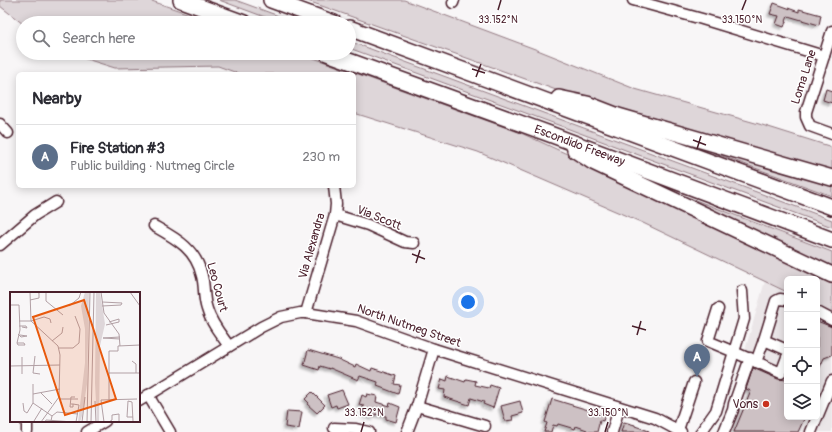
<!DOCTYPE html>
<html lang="en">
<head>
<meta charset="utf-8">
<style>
  body { margin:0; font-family:Pangolin,sans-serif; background:#f2f2f3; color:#2b2b33 }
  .controls { position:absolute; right:12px; bottom:12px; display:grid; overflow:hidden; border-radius:6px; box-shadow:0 2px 10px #0003 }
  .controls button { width:36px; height:36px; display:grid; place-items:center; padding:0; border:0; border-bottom:1px solid #e1e1e2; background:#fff; color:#2b2b33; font:20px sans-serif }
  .you { position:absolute; left:468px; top:302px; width:14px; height:14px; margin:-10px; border:3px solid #fff; border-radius:50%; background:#1a73e8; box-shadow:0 0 0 6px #1a73e833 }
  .badge { display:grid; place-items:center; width:26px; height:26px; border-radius:50%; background:#c8321e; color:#fff; font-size:13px; font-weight:700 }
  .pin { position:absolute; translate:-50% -33px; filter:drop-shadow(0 1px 2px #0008) }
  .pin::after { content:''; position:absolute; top:21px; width:14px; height:12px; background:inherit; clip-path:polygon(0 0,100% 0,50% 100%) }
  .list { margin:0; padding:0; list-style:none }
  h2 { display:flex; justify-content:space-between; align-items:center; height:52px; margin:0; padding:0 16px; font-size:17px }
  h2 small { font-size:13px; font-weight:400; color:#7c7c81 }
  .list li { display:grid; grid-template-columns:26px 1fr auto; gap:12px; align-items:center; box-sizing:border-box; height:64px; padding:0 16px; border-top:1px solid #e1e1e2 }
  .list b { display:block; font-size:15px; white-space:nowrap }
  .list p { margin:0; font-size:13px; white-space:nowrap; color:#7c7c81 }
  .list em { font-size:13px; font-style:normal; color:#7c7c81 }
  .icon { flex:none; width:22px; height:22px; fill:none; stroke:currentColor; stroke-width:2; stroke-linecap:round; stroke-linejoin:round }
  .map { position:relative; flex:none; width:832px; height:432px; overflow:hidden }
  .search { position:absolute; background:#fff; box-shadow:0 2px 10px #0003; left:16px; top:16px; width:340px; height:44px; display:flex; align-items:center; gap:10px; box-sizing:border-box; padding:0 14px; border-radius:22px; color:#7c7c81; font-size:15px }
  .panel { position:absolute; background:#fff; box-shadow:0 2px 10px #0003; left:16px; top:72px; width:340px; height:116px; border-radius:6px }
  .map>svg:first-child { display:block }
</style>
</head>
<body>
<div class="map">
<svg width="832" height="432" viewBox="0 0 832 432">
  <defs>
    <filter id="shadow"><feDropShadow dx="-2.5" dy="2.5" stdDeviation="1" flood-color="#0004"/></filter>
  </defs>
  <rect width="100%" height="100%" fill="#f8f6f7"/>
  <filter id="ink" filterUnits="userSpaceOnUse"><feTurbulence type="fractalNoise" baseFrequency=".025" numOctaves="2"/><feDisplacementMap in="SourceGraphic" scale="8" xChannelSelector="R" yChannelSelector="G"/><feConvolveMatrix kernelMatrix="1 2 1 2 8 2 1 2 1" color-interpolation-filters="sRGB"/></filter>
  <g filter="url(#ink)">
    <polygon fill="#ebe6e8" points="765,281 787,292 787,417 817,417 817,306 832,313 832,432 718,432 724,421 730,403"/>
    <g fill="#ded6d9" stroke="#947a82">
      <polygon points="0,0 149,0 215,23 23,24 0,6"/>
      <polygon points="219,0 235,0 298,23 281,23"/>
      <polygon points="305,0 404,0 535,49 635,89 759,124 832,147 832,171 570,95"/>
      <polygon points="349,41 832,220 832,227 569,129 349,48"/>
      <polygon points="67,53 300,53 521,133 646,190 832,281 832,313 817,306 817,279 787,279 787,292 643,223 478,152 354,113 354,74 240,74 218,66 115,68"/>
      <polygon points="713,151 832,181 832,196 714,153"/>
      <polygon points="690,198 832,252 832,270 688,199"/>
    </g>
    <g fill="#cdc1c4" stroke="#4a1f2b" filter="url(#shadow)">
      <polygon points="774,3 799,12 799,9 821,15 819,25 788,16 784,27 776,24 779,16 770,14"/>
      <polygon points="826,89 832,91 832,103 823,100"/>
      <polygon points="817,321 832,327 832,355 824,358 817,374"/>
      <polygon points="308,350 338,359 355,367 356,364 371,371 372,368 396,376 394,384 400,385 398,394 377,386 378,382 360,376 358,380 330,368 330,369 320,366 319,370 304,365"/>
      <polygon points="753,368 778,379 787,380 787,417 805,417 798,432 734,432 751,391 746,389"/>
      <polygon points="448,376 465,382 466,379 476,381 475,385 489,388 490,385 499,388 493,408 483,404 484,402 471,398 469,405 444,397 445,390 439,389 442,379 447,381"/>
      <polygon points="342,390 348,404 337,408 336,405 331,407 327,395"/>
      <polygon points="312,392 325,405 317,413 307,404 309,403 305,399"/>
      <polygon points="367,394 377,396 376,402 389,406 390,403 400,407 396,422 386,419 386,416 375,414 374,418 362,414 364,406 359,405 362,395 366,397"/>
      <polygon points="552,399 605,415 603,421 600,420 597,432 586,432 587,430 576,426 575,429 558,424 557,426 553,425 551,432 544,432 547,423 545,422"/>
      <polygon points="520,401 523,413 512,416 513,420 505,421 501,406"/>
      <polygon points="287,411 302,412 299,429 285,427"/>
      <polygon points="624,422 635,425 635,426 649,431 649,432 621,432"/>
    </g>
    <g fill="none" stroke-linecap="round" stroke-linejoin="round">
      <g stroke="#4a1f2b" stroke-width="13">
        <g id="minor">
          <polyline points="633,0 702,19 824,56"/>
          <polyline points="453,3 454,0"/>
          <polyline points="832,31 806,112 806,117 810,126 832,134"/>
          <polyline points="0,124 8,133"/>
          <polyline points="335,215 368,225 405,242 414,243"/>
          <path d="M154 226C177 239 196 249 202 276 205 287 203 298 207 309 211 323 221 335 229 346"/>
          <polyline points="0,245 35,215 56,202"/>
          <polyline points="718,309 708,341 734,352 781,373 787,357"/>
          <polyline points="817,312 832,320"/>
          <polyline points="306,313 335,215 336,204 334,186"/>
          <polyline points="764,340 776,301 780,299 787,300"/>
          <polyline points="756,362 764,340 787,350"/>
          <polyline points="148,395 170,432"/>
          <polyline points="139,401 261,327 281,317 300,313 306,313 356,321 434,349 655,418 681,432"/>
          <polyline points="417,406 485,426"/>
          <polyline points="27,421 27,432"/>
          <polyline points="334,428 356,429 369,432"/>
          <polyline points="678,430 694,382"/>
          <polyline points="87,432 105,421"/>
          <polyline points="407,432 417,406 434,349"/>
          <polyline points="612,432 619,408"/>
          <polyline points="701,432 716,411 744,319 742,291"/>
          <polyline points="724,432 733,410 734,404 750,358"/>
          <polyline points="811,432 832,381"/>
        </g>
      </g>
      <g stroke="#4a1f2b" stroke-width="18">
        <g id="highway">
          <polyline points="181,0 244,23"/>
          <polyline points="271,0 334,23"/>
          <polyline points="349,28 832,207"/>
          <path id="s1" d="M327 53 547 133 832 240"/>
          <polyline points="559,98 587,104 618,116 832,178"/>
          <polyline points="575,150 593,162 832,275"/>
        </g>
      </g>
      <use href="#minor" stroke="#fff" stroke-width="10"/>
      <use href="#highway" stroke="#fff" stroke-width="15"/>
    </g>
  </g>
  <path fill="none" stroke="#4a1f2b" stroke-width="1.5" d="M498 10 501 0M742 10 746 0M472 69 485 73M476 77 481 64M693 140 706 145M697 149 701 136M412 254 425 259M416 263 420 250M632 326 646 330M637 335 641 321M361 432 364 422M605 432 608 422"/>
  <circle fill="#c8321e" stroke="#fff" stroke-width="1.5" cx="766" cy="404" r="4"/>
  <g text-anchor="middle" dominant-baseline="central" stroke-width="3" stroke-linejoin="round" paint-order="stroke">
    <g font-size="12" fill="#4a1f2b" stroke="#fff">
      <text transform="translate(804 77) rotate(-72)">Loma Lane</text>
      <text stroke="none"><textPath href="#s1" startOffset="269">Escondido Freeway</textPath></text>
      <text transform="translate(379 218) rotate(22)">Via Scott</text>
      <text transform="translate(312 246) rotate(-74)">Via Alexandra</text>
      <text transform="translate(217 287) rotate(75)">Leo Court</text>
      <text transform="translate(409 326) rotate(19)">North Nutmeg Street</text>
    </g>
    <g font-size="12" fill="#4a1f2b" stroke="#fff" text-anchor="end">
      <text x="758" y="404">Vons</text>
    </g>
  </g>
  <g transform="translate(10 292)">
    <rect width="130" height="130" fill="#f8f6f7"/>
    <path d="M75 0H79L77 92 72 124 70 130H68L75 71V37L71 14ZM86 0H90L95 32 90 54 89 130H87L85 91Z" fill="#ded6d9"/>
    <path fill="none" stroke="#b2a0a5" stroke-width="1" d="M20 0 21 29 48 54 50 63 49 105 31 130M36 0V9L53 23M49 0H69M91 0 94 21 109 42 110 54M120 0 130 14M20 8 29 6V1L27 0M92 10 112 11 111 13 92 14M0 13H9L10 38 7 51M59 14 69 6 71 0M9 29H21L34 25 40 27 41 31M96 33 109 30V27L99 30M9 34H16L17 36 12 35M8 42 11 45 17 44 10 43M110 45 93 46 110 47M42 49 52 41 53 35M7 51H14L15 53H8ZM49 56H63L69 51 70 37 65 24M25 64 23 81 30 82M122 69 126 72V81M0 74 50 73M99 81H130M12 82V65M31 101 42 112M23 102 50 97M49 107H68M99 108V59H108V54L130 53M85 109 86 130M13 111 14 119 17 121 23 111V92M23 111 42 124 41 129M61 112H63V115H60L61 105H65M63 112 69 113 66 130M42 124 47 120 68 122M24 129 32 116M35 130 36 128 63 130M72 130 75 105M77 130 80 0M81 130 84 0M94 130 91 108 127 107M99 130 102 128V123L109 122V130M122 130 123 129 122 110 118 109 117 125H123"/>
    <path fill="#e8590c" fill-opacity="0.15" stroke="#e8590c" stroke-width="2" d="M74 8 106 107 55 123 23 25Z"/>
    <rect width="130" height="130" fill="none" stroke="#4a1f2b" stroke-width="2"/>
  </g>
  <g font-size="10" text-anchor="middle" fill="#4a1f2b" stroke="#fff" stroke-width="3" stroke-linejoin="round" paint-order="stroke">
    <text x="498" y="23">33.152°N</text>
    <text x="742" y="23">33.150°N</text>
    <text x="364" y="416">33.152°N</text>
    <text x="608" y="416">33.150°N</text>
  </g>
</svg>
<div class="controls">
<button>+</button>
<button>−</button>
<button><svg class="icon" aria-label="locate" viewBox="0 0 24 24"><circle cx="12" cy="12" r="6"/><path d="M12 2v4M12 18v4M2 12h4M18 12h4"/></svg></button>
<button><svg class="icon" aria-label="layers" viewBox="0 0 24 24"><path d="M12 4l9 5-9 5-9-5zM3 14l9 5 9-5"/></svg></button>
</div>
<div class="you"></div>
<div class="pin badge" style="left:697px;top:377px;background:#5c6f8a">A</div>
<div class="search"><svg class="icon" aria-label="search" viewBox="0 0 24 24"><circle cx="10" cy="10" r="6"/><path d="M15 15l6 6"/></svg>Search here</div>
<section class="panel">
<h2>Nearby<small></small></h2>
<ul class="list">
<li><span class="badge" style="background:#5c6f8a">A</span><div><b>Fire Station #3</b><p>Public building · Nutmeg Circle</p></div><em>230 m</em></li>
</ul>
</section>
</div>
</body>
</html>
